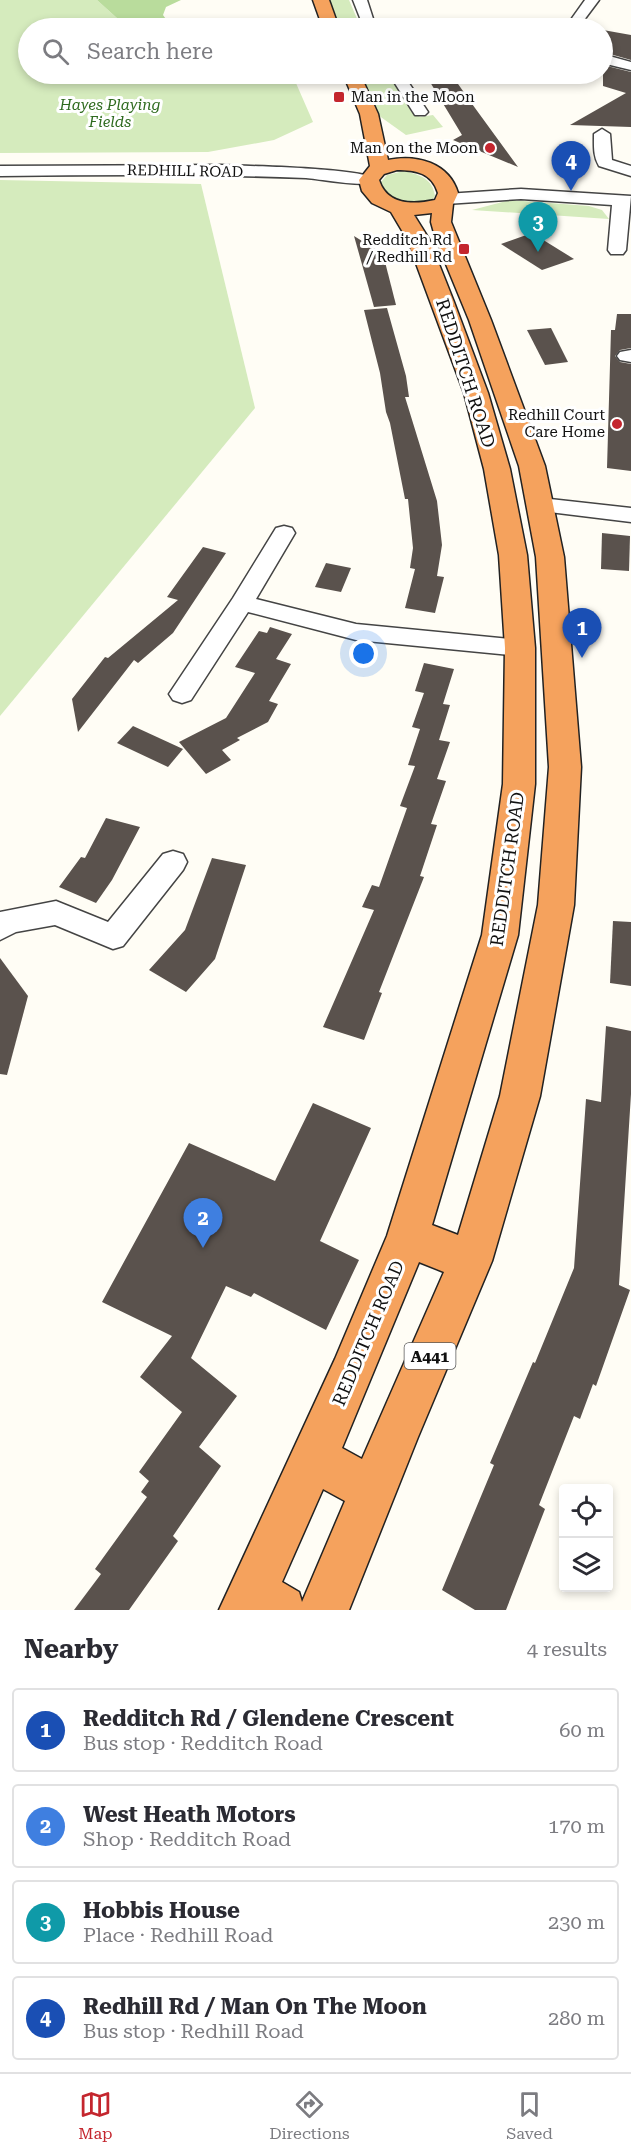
<!DOCTYPE html>
<html lang="en">
<head>
<meta charset="utf-8">
<style>
  body { margin:0; font-family:"Roboto Serif",serif; background:#f2f2f3; color:#2b2b33 }
  .controls { position:absolute; right:18px; bottom:18px; display:grid; overflow:hidden; border-radius:6px; box-shadow:0 3px 9px #0003 }
  .controls button { width:54px; height:54px; display:grid; place-items:center; padding:0; border:0; border-bottom:2px solid #e1e1e2; background:#fff; color:#2b2b33; font:30px sans-serif }
  .you { position:absolute; left:364px; top:654px; width:21px; height:21px; margin:-15px; border:4px solid #fff; border-radius:50%; background:#1a73e8; box-shadow:0 0 0 9px #1a73e833 }
  .badge { display:grid; place-items:center; width:39px; height:39px; border-radius:50%; background:#c4262e; color:#fff; font-size:20px; font-weight:700 }
  .pin { position:absolute; translate:-50% -50px; filter:drop-shadow(0 2px 3px #0008) }
  .pin::after { content:''; position:absolute; top:32px; width:21px; height:18px; background:inherit; clip-path:polygon(0 0,100% 0,50% 100%) }
  .list { margin:0; padding:0; list-style:none }
  h2 { display:flex; justify-content:space-between; align-items:center; height:78px; margin:0; padding:0 24px; font-size:26px }
  h2 small { font-size:20px; font-weight:400; color:#7c7c81 }
  .list li { display:grid; grid-template-columns:39px 1fr auto; gap:18px; align-items:center; box-sizing:border-box; height:84px; margin:0 12px 12px; padding:0 12px; border:2px solid #e1e1e2; border-radius:6px }
  .list b { display:block; font-size:22px; white-space:nowrap }
  .list p { margin:0; font-size:20px; white-space:nowrap; color:#7c7c81 }
  .list em { font-size:20px; font-style:normal; color:#7c7c81 }
  .icon { flex:none; width:33px; height:33px; fill:none; stroke:currentColor; stroke-width:2; stroke-linecap:round; stroke-linejoin:round }
  .map { position:relative; flex:none; width:631px; height:1610px; overflow:hidden }
  .search { position:absolute; background:#fff; box-shadow:0 3px 9px #0003; left:18px; right:18px; top:18px; height:66px; display:flex; align-items:center; gap:15px; box-sizing:border-box; padding:0 21px; border-radius:33px; color:#7c7c81; font-size:22px }
  .sheet { height:462px; background:#fff }
  nav { display:flex; justify-content:space-around; align-items:center; box-sizing:border-box; height:84px; border-top:2px solid #e1e1e2; background:#fff; font-size:16px; color:#7c7c81 }
  nav a { display:grid; justify-items:center; gap:3px }
  nav .on { color:#c4262e }
  .map>svg:first-child { display:block }
</style>
</head>
<body>
<div class="map">
<svg width="631" height="1610" viewBox="0 0 631 1610">
  <rect width="100%" height="100%" fill="#fffdf5"/>
  <g fill="#d5ebbd">
    <polygon points="0,0 97,0 128,28 28,28 28,74 292,74 313,122 274,140 208,152 0,153"/>
    <polygon points="327,0 349,0 361,28 337,28"/>
    <polygon points="359,74 388,74 411,111 420,117 433,115 443,127 406,135 378,115"/>
    <path d="M404 171C420 175 432 178 435 196 422 215 387 201 381 182L387 175Z"/>
    <polygon points="0,180 201,184 255,408 0,716"/>
    <polygon points="510,200 589,206 602,210 609,219 472,210"/>
  </g>
  <polygon fill="#b9dc9c" points="97,0 181,0 166,7 163,15 168,22 168,28 128,28"/>
  <g fill="#5a524d">
    <polygon points="603,30 631,35 631,60 603,52"/>
    <polygon points="603,65 631,72 631,127 570,125 626,93 603,86"/>
    <polygon points="451,74 475,108 518,167 453,140 462,135 427,77"/>
    <polygon points="532,233 574,259 542,270 501,244"/>
    <polygon points="354,236 383,254 396,305 374,307"/>
    <polygon points="387,308 406,376 409,397 405,397 437,501 442,545 437,576 444,577 435,613 405,608 415,569 410,568 413,548 408,499 405,499 390,423 386,412 380,373 364,310"/>
    <polygon points="617,314 631,314 631,348 620,350 615,356 620,362 631,364 631,471 607,468 611,330 615,330"/>
    <polygon points="551,328 568,362 545,365 527,330"/>
    <polygon points="602,533 630,536 629,571 601,569"/>
    <polygon points="203,547 226,553 173,633 138,663 134,660 78,732 72,699 105,657 108,658 178,600 167,597"/>
    <polygon points="326,563 351,568 341,592 315,587"/>
    <polygon points="270,627 292,634 276,659 291,664 269,701 278,704 268,722 237,738 240,740 222,750 231,760 206,774 179,742 226,718 255,673 235,667 259,631 267,633"/>
    <polygon points="424,663 454,669 443,704 450,705 439,740 450,742 437,779 446,781 431,824 437,825 420,876 424,877 379,992 382,993 364,1040 323,1027 374,910 362,907 372,885 379,887 407,808 400,806 415,766 408,765 420,729 412,727 424,693 415,691"/>
    <polygon points="133,726 183,749 168,767 117,743"/>
    <polygon points="106,818 140,827 112,880 96,903 59,887 81,857 85,858"/>
    <polygon points="212,858 246,865 215,959 186,992 149,970 185,930"/>
    <polygon points="613,921 631,922 631,986 610,983"/>
    <polygon points="0,958 28,996 7,1075 0,1074"/>
    <polygon points="606,1026 631,1031 631,1094 619,1285 630,1290 596,1386 593,1384 580,1419 574,1416 539,1505 545,1509 506,1610 475,1610 442,1590 494,1465 490,1463 533,1362 535,1363 574,1268 586,1099 601,1102"/>
    <polygon points="313,1103 371,1128 320,1241 359,1260 326,1330 254,1293 251,1297 226,1286 191,1358 237,1396 199,1447 221,1466 173,1536 178,1541 129,1610 74,1610 101,1574 95,1569 147,1497 141,1492 149,1481 139,1472 182,1412 140,1377 172,1336 102,1302 189,1143 275,1181"/>
  </g>
  <g fill="none" stroke-linecap="round" stroke-linejoin="round">
    <g stroke="#444" stroke-width="3">
      <g id="minor">
        <polygon points="353,0 367,0 376,28 364,28"/>
        <polygon points="585,0 599,0 578,28 565,28"/>
        <polygon points="437,24 480,24 487,28 430,28"/>
        <polygon points="602,54 631,62 631,70 602,63"/>
        <polygon points="389,74 403,74 428,112 425,115 415,115"/>
        <path d="M602 129 610 134 612 160 631 166V176L599 166C593 156 594 146 594 134Z"/>
        <path d="M221 165C244 166 367 168 377 180 370 189 320 179 306 178 204 174 102 175 0 176V166Z"/>
        <polygon points="521,189 631,196 626,250 623,254 611,254 608,250 612,205 521,199 446,204 438,199 446,194"/>
        <polygon points="631,350 631,362 620,360 617,356 620,352"/>
        <polygon points="541,498 631,508 631,522 533,510 530,505 533,500"/>
        <polygon points="284,526 292,528 295,533 256,599 356,624 520,640 529,642 532,648 529,654 520,656 356,640 248,612 191,700 182,703 173,700 169,694 233,598 276,528"/>
        <polygon points="173,851 183,854 187,862 183,870 123,946 113,949 55,925 16,932 0,940 0,912 56,901 108,922 163,854"/>
      </g>
    </g>
    <g stroke="#222" stroke-width="3">
      <g id="highway">
        <polygon points="313,0 329,0 339,28 323,28"/>
        <path d="M343 74H360L378 114 388 160C417 154 449 163 458 193L453 204 451 222 491 320 545 466 564 557 581 767 574 905 540 1096 492 1261 418 1437 349 1610H219L335 1359 387 1236 482 935 503 784 505 648 499 555 484 469 464 393 407 239 391 212 372 203 362 191 359 180 370 166 360 114ZM397 170C416 170 432 173 438 193L435 200C412 205 387 205 379 180L384 174ZM432 213 431 222 436 240 469 320 519 466 536 557 549 767 538 905 500 1096 458 1235 432 1225 518 935 535 784V648L527 555 510 469 488 393 454 302 429 239 414 215ZM419 1262 444 1272 362 1459 342 1448ZM323 1489 345 1501 302 1602 299 1592 282 1582Z"/>
      </g>
    </g>
    <use href="#minor" fill="#fff" fill-rule="evenodd"/>
    <use href="#highway" fill="#f5a25d" fill-rule="evenodd"/>
  </g>
  <g fill="#c4262e" stroke="#fff" stroke-width="2">
    <rect x="333" y="91" width="12" height="12" rx="3"/>
    <circle cx="490" cy="148" r="6"/>
    <rect x="458" y="243" width="12" height="12" rx="3"/>
    <circle cx="617" cy="424" r="6"/>
  </g>
  <g text-anchor="middle" dominant-baseline="central" stroke-width="6" stroke-linejoin="round" paint-order="stroke">
    <g font-size="15" fill="#111" stroke="#fff" text-anchor="end">
      <text x="351" y="97" text-anchor="start">Man in the Moon</text>
      <text x="478" y="148">Man on the Moon</text>
      <text x="452" y="240">Redditch Rd<tspan x="452" dy="17">/ Redhill Rd</tspan></text>
      <text x="605" y="415">Redhill Court<tspan x="605" dy="17">Care Home</tspan></text>
    </g>
    <g font-size="15" font-style="italic" fill="#2f6b1f" stroke="#fff">
      <text x="110" y="105">Hayes Playing<tspan x="110" dy="17">Fields</tspan></text>
    </g>
    <g font-size="15" fill="#111" stroke="#fff">
      <text transform="translate(185 171) rotate(1)">REDHILL ROAD</text>
    </g>
    <rect fill="#fff" stroke="#585858" stroke-width="1.5" x="404.5" y="1343" width="51" height="26" rx="4.5"/>
    <g font-size="16" font-weight="bold" fill="#111">
      <text x="430" y="1356">A441</text>
    </g>
    <g font-size="18" fill="#111" stroke="#fff">
      <text transform="translate(466 373) rotate(72)">REDDITCH ROAD</text>
      <text transform="translate(507 869) rotate(-82)">REDDITCH ROAD</text>
      <text transform="translate(368 1333) rotate(-67)">REDDITCH ROAD</text>
    </g>
  </g>
</svg>
<div class="controls">
<button><svg class="icon" aria-label="locate" viewBox="0 0 24 24"><circle cx="12" cy="12" r="6"/><path d="M12 2v4M12 18v4M2 12h4M18 12h4"/></svg></button>
<button><svg class="icon" aria-label="layers" viewBox="0 0 24 24"><path d="M12 4l9 5-9 5-9-5zM3 14l9 5 9-5"/></svg></button>
</div>
<div class="you"></div>
<div class="pin badge" style="left:582px;top:658px;background:#1a4fb4">1</div>
<div class="pin badge" style="left:203px;top:1248px;background:#3f7fe0">2</div>
<div class="pin badge" style="left:538px;top:252px;background:#0f9aa8">3</div>
<div class="pin badge" style="left:571px;top:191px;background:#1a4fb4">4</div>
<div class="search"><svg class="icon" aria-label="search" viewBox="0 0 24 24"><circle cx="10" cy="10" r="6"/><path d="M15 15l6 6"/></svg>Search here</div>
</div>
<section class="sheet">
<h2>Nearby<small>4 results</small></h2>
<ul class="list">
<li><span class="badge" style="background:#1a4fb4">1</span><div><b>Redditch Rd / Glendene Crescent</b><p>Bus stop · Redditch Road</p></div><em>60 m</em></li>
<li><span class="badge" style="background:#3f7fe0">2</span><div><b>West Heath Motors</b><p>Shop · Redditch Road</p></div><em>170 m</em></li>
<li><span class="badge" style="background:#0f9aa8">3</span><div><b>Hobbis House</b><p>Place · Redhill Road</p></div><em>230 m</em></li>
<li><span class="badge" style="background:#1a4fb4">4</span><div><b>Redhill Rd / Man On The Moon</b><p>Bus stop · Redhill Road</p></div><em>280 m</em></li>
</ul>
</section>
<nav>
<a class="on"><svg class="icon" aria-label="map" viewBox="0 0 24 24"><path d="M3 6l6-2 6 2 6-2v14l-6 2-6-2-6 2zM9 4v14M15 6v14"/></svg>Map</a>
<a><svg class="icon" aria-label="directions" viewBox="0 0 24 24"><path d="M12 3l9 9-9 9-9-9zM9 14v-3h6M13 9l2 2-2 2"/></svg>Directions</a>
<a><svg class="icon" aria-label="saved" viewBox="0 0 24 24"><path d="M7 4h10v16l-5-4-5 4z"/></svg>Saved</a>
</nav>
</body>
</html>
